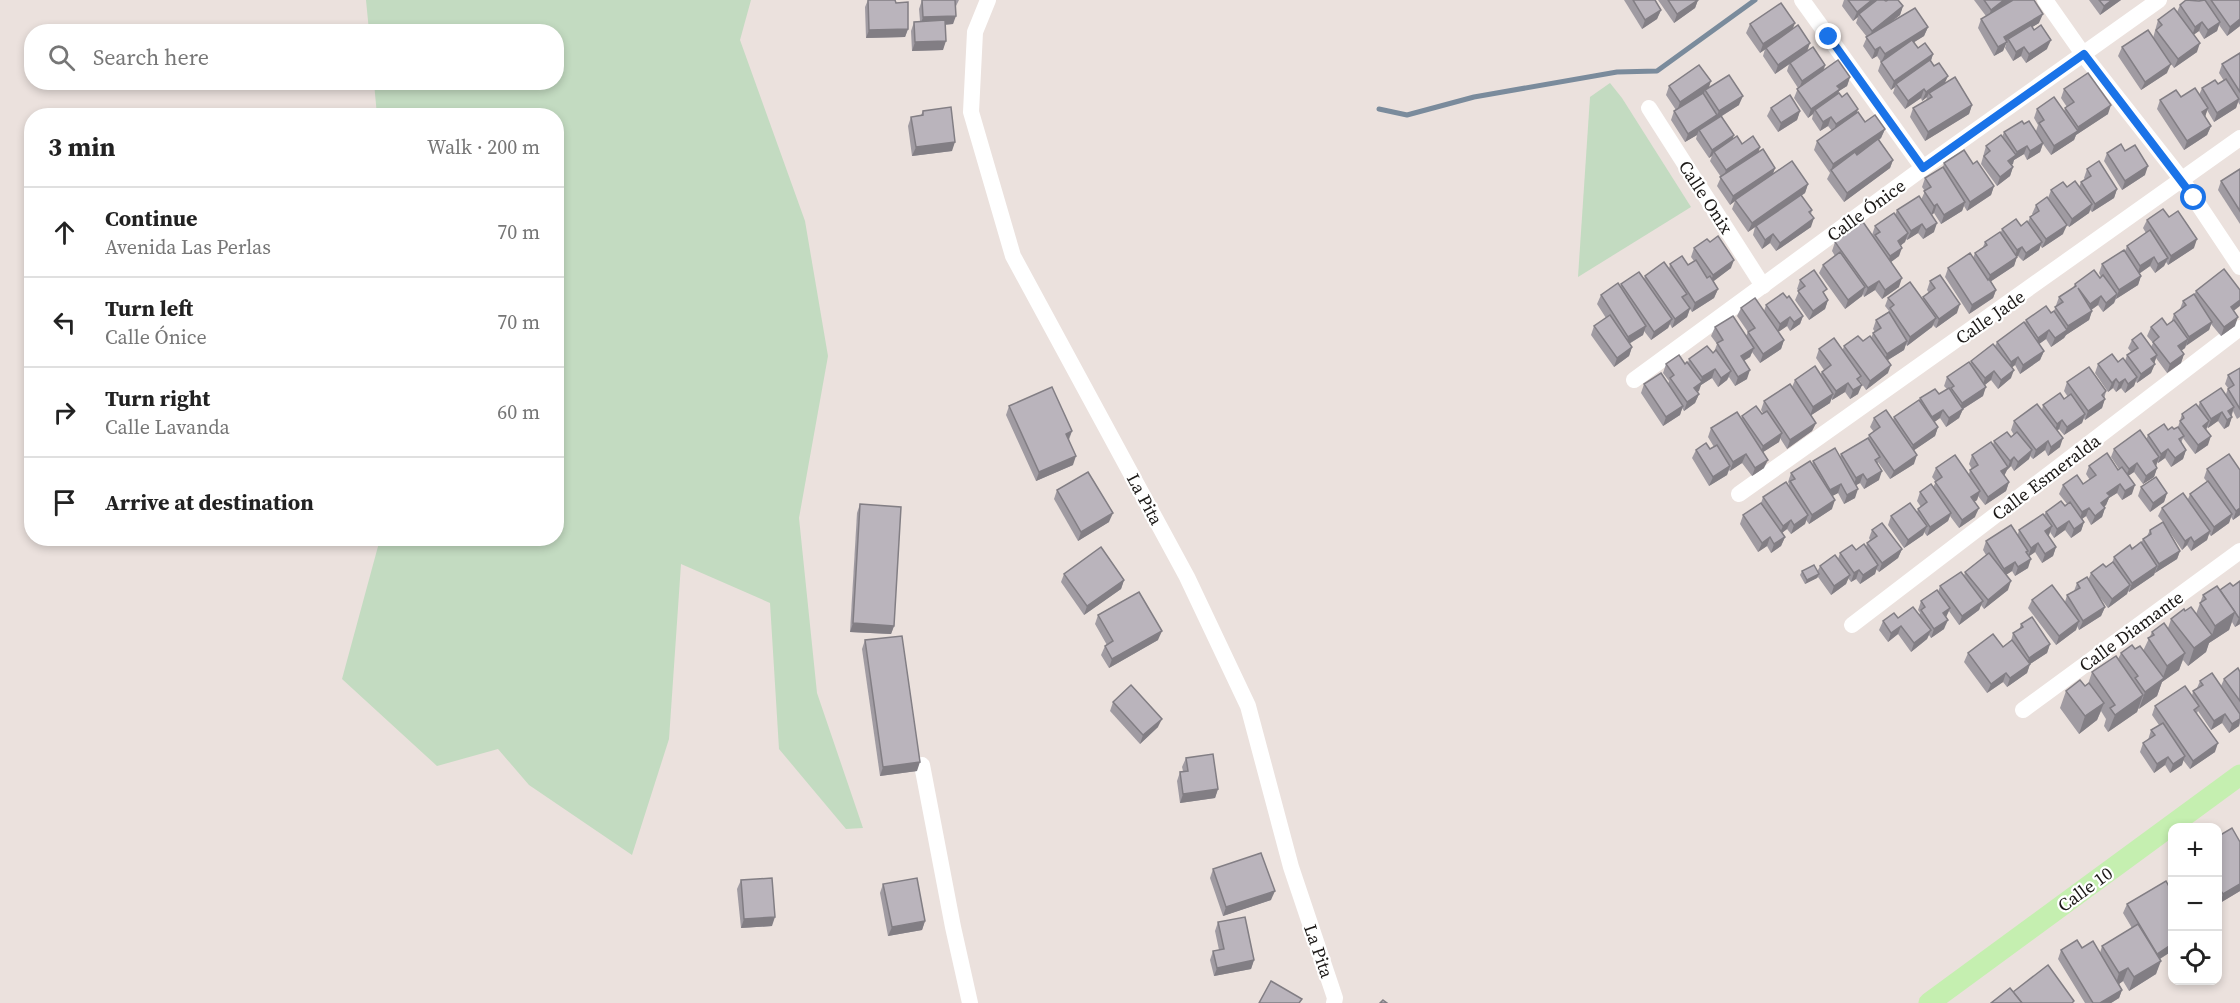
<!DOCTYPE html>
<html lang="en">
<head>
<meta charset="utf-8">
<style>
  body { margin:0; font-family:"Source Serif 4",serif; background:#f2f2f2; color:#222 }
  .controls { position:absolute; right:18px; bottom:18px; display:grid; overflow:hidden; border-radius:12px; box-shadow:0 3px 9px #0003 }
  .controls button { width:54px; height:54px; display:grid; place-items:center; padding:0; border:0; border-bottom:2px solid #e0e0e0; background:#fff; color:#222; font:30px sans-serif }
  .stop { position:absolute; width:18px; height:18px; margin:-14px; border:4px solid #1a73e8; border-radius:50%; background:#fff }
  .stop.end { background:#1a73e8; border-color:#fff; box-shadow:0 2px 6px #0008 }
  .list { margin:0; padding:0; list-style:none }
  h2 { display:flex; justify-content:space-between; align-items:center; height:78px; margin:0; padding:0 24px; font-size:26px }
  h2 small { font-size:20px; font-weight:400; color:#767676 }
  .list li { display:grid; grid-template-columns:39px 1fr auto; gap:18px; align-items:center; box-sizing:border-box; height:90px; padding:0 24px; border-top:2px solid #e0e0e0 }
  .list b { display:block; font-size:22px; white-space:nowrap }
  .list p { margin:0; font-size:20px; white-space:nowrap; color:#767676 }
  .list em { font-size:20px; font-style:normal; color:#767676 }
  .icon { flex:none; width:33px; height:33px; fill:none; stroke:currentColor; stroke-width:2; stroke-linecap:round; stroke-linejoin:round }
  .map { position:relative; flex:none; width:2240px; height:1003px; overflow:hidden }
  .search { position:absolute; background:#fff; box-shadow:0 3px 9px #0003; left:24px; top:24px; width:540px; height:66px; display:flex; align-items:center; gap:15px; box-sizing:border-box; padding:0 21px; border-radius:24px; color:#767676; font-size:22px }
  .panel { position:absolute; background:#fff; box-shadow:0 3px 9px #0003; left:24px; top:108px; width:540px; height:438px; border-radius:24px }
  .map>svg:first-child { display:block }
</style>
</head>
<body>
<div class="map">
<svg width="2240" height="1003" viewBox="0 0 2240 1003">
  <rect width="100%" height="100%" fill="#ebe1dd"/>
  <g fill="#c3dbc1">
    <polygon points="366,0 751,0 740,40 805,221 828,356 799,518 817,693 863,828 846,829 779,749 770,603 681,564 669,739 632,855 529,785 498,749 437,766 342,679 380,539 556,538 556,116 377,115 374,83 556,82 556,32 369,31"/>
    <polygon points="1610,83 1622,98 1691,207 1578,277 1590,97"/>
  </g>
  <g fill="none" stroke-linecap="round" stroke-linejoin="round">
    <polyline stroke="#7a8b9c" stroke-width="5" points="1379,109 1407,115 1474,97 1617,72 1657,71 1755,0"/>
    <g stroke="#fff" stroke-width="16">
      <polyline points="988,0 975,32 971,112 1013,256 1187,577 1248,706 1291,867 1335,998 1334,1003"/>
      <polyline points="1802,0 1923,168"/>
      <polyline points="2045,0 2083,54 2182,180 2240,267"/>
      <polyline points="1649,108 1763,286"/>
      <polyline points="1634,380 1923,168 2159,0"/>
      <polyline points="1739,494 2240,138"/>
      <polyline points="1852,625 2240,328"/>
      <polyline points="2023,710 2240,551"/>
      <polyline points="922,765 953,927 970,1003"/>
    </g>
    <polyline stroke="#c5efb0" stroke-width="21" points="1929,1003 2240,775"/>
  </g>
  <g fill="#a09ba2">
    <polygon points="868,0 895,0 896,3 908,29 905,37 866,38 865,7"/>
    <polygon points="922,0 959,0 956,6 953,24 945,25 943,50 912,51 911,31 914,22 920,21 919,9"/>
    <polygon points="1624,0 1655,0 1661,10 1657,19 1642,29"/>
    <polygon points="1658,0 1698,0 1695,8 1674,23"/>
    <polygon points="1844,0 1884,0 1886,1 1903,6 1900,15 1890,23 1928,27 1924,36 1914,42 1918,48 1933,54 1931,61 1945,83 1972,105 1969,114 1925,141 1910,117 1913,108 1926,101 1927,97 1922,101 1921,98 1905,109 1893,93 1895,87 1891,90 1878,71 1881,62 1877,56 1872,59 1863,46 1867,37 1856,23 1858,17 1853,21 1842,6"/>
    <polygon points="1974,0 2034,0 2039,23 2032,27 2047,49 2026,63 2021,56 2013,61 2005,48 2007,41 2003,51 1994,56 1978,28 1981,19 1986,16"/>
    <polygon points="2089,0 2121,0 2100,15"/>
    <polygon points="2200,0 2240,0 2240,26 2227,36 2219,25 2217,31 2204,39 2199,31 2194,34 2197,52 2174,68 2162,51 2167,73 2141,90 2118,56 2122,47 2153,38 2158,20 2177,12 2180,5"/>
    <polygon points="1750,24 1792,29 1807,51 1825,65 1824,70 1850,77 1847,86 1839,91 1838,94 1858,109 1856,114 1865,122 1885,129 1881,138 1879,140 1893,160 1890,168 1844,202 1827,179 1830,173 1814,150 1817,141 1832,131 1828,126 1820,131 1812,119 1813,114 1808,118 1794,98 1798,88 1787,71 1789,64 1775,74 1763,56 1765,49 1760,53 1746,33"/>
    <polygon points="2240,53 2240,105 2238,102 2236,108 2214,122 2207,110 2205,117 2211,126 2207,135 2184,150 2157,109 2160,100 2181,97 2199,95 2202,88 2218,84 2224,81 2219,73 2222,64"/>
    <polygon points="1669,86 1708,88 1739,105 1722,116 1732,140 1742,144 1760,147 1758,153 1775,168 1773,174 1808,184 1805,193 1801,196 1812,210 1811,214 1811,227 1776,251 1770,243 1762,249 1753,235 1755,227 1748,232 1732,209 1735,201 1730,205 1717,186 1721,177 1710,161 1712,156 1709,158 1696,139 1697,135 1685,142 1671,120 1674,111 1676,110 1666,95"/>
    <polygon points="2064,89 2108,114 2076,135 2074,140 2051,155 2043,144 2040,152 2027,160 2024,154 2014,160 2011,165 2013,167 2010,176 1997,186 1981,164 1986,146 2002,137 2004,132 2024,124 2036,131 2038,125 2034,118 2037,109 2064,111 2065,108 2067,107 2061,98"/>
    <polygon points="1771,108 1800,111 1797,120 1778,132 1767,116"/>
    <polygon points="923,111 952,151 912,156 908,126 911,117 921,115"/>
    <polygon points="2125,151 2145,175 2122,190 2104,161 2107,153"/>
    <polygon points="1944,163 1973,164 1994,186 1991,195 1967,211 1964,206 1962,211 1941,224 1934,213 1932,215 1934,232 1923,239 1918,233 1907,240 1906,239 1905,242 1901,245 1899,256 1891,262 1899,287 1882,299 1875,290 1864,297 1863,294 1862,296 1845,309 1819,273 1823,265 1835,256 1832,251 1835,242 1872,235 1875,226 1895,215 1897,210 1921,200 1925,191 1922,187 1925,178 1943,167"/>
    <polygon points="2087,169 2117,189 2114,198 2092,212 2090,210 2089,213 2069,227 2057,212 2063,234 2042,248 2040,245 2039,250 2023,261 2018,256 2017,256 2014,266 1991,281 1996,290 1993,298 1969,314 1945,277 1948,268 1973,258 1975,253 1983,247 1985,242 2001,232 2002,229 2021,226 2028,222 2030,217 2033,215 2032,214 2036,205 2048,198 2051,190 2067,187 2079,187 2081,182 2085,180 2084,178"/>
    <polygon points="2240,169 2240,224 2218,190 2221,181"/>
    <polygon points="2169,217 2194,248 2168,265 2166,262 2164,266 2155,273 2150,266 2139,274 2141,276 2138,285 2116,299 2114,303 2103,312 2098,305 2091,310 2092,311 2089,320 2066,335 2064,338 2051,347 2046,339 2039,344 2044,351 2040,360 2020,374 2015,365 2012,367 2011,378 1998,389 1991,380 1985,385 1983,396 1963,409 1959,418 1946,427 1940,418 1934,422 1938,427 1935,436 1914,450 1914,464 1890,479 1878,462 1879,480 1864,489 1860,483 1856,485 1855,498 1844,504 1838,493 1832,496 1832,509 1809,524 1806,520 1805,524 1791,534 1787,529 1782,533 1785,537 1781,546 1771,553 1767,546 1758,552 1740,524 1743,515 1761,503 1763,497 1789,486 1789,484 1788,482 1791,473 1812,465 1813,461 1840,457 1841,454 1868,438 1869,435 1874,432 1870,427 1874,418 1893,420 1894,417 1919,401 1920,398 1939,394 1947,389 1944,386 1947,377 1970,364 1971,361 1995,346 1997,342 2025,323 2026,320 2054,311 2059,297 2073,288 2075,284 2101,277 2099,273 2102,264 2125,251 2127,246 2146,233 2143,228 2147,220"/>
    <polygon points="1694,248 1731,268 1713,281 1718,289 1714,298 1692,312 1690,309 1687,317 1672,328 1670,324 1668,328 1651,340 1644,331 1643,335 1629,344 1632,347 1629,356 1614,367 1591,335 1594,326 1606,318 1597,304 1601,295 1620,287 1621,284 1644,279 1645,276 1669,269 1670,264 1688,265 1694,261 1691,257"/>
    <polygon points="1800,280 1825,295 1828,300 1825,309 1809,320 1795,300 1799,291 1797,289"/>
    <polygon points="1930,281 1957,313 1936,328 1933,325 1932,327 1907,346 1906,344 1904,350 1888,360 1888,373 1866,390 1860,381 1858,394 1850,399 1845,392 1832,400 1831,398 1830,403 1811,415 1816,423 1812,431 1787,449 1780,438 1779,442 1763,452 1764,468 1752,476 1742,463 1730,471 1729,470 1727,475 1709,486 1692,458 1696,450 1710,449 1714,447 1708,437 1711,428 1741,419 1742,416 1762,414 1763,413 1761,410 1764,401 1792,387 1795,380 1820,375 1822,372 1824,370 1816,358 1819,349 1843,349 1844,346 1871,338 1873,333 1875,332 1873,329 1876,320 1888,312 1889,311 1885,306 1888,298 1922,299 1923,297 1929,293 1927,290"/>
    <polygon points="2196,291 2234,311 2235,326 2221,336 2211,324 2209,330 2186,345 2185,348 2181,351 2184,354 2181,363 2167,373 2156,358 2151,373 2137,383 2136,381 2134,386 2125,393 2121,388 2116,392 2113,388 2108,392 2095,373 2098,364 2125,361 2127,355 2131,352 2128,348 2132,340 2151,347 2153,343 2147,336 2151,327 2167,325 2171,323 2174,314 2180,309 2183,301 2194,295"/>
    <polygon points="1787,298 1803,316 1800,324 1790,331 1787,326 1778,332 1784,340 1781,349 1760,363 1752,352 1750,357 1744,361 1747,379 1735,386 1729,377 1727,380 1718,387 1712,378 1701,385 1697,392 1699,394 1695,403 1684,411 1682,408 1680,415 1663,426 1641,393 1644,384 1668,384 1669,381 1663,373 1666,364 1685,364 1688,363 1689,359 1714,352 1717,344 1711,336 1715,327 1746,336 1748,332 1737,316 1741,308 1764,311 1766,305"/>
    <polygon points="2240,368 2240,417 2237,419 2233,411 2229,426 2224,429 2218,421 2208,428 2207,427 2206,430 2208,445 2195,454 2183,438 2181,443 2186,450 2183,459 2171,467 2165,458 2158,463 2157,462 2156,466 2157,468 2154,477 2143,484 2134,472 2128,476 2132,494 2122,500 2117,493 2109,498 2106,505 2104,507 2105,508 2102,517 2091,525 2086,516 2082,519 2084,522 2081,531 2071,538 2065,530 2054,538 2050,532 2048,536 2056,547 2053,556 2042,563 2035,552 2029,556 2028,568 2015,576 2012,571 2006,575 2008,590 1984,609 1981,605 1979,610 1959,625 1949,611 1946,617 1944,629 1931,638 1929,635 1927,639 1911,652 1898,634 1888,642 1879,630 1883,621 1919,615 1920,613 1918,610 1921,601 1938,592 1940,586 1964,576 1965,572 1986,555 1983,550 1986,541 2018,534 2019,530 2044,515 2046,512 2067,504 2059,494 2063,485 2083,484 2090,480 2086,474 2089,466 2119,469 2111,457 2114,449 2146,440 2148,435 2168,430 2174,429 2178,427 2182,414 2198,407 2200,402 2226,394 2228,388 2225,384 2228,375"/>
    <polygon points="2067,382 2106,391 2102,408 2085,420 2084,418 2082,423 2064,435 2059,429 2057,431 2060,447 2048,456 2045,450 2033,459 2030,456 2029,459 2014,471 2011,466 2007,470 2004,476 2009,482 2006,491 1985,505 1978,496 1977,500 1974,502 1975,517 1959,528 1950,516 1948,521 1927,536 1924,532 1923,535 1904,548 1888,525 1891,516 1917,512 1918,509 1921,507 1917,501 1920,492 1933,487 1936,482 1932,477 1936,468 1969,474 1970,470 1972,469 1969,464 1972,455 1993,445 1994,441 2011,437 2014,435 2011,430 2014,421 2042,410 2043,405 2064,399 2068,397 2064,391"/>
    <polygon points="1009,406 1072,431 1069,440 1073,465 1036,481 1006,415"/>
    <polygon points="2207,469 2240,470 2240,515 2233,520 2231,517 2229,523 2211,536 2209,534 2207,540 2191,551 2187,545 2182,550 2164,524 2180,551 2177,559 2155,573 2155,572 2154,575 2129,592 2128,591 2127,594 2108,608 2094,590 2105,607 2101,616 2079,630 2077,626 2076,630 2056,645 2028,608 2032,600 2065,602 2067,595 2074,591 2077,583 2088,580 2091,573 2106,567 2112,563 2114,557 2141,543 2143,539 2147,536 2150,530 2163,522 2158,516 2162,508 2188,499 2190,494 2207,482 2204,478"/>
    <polygon points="2141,487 2167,493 2164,502 2150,512 2138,496"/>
    <polygon points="1057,490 1109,522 1078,541 1054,499"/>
    <polygon points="860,504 894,626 891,634 850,632 857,513"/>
    <polygon points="1872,530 1902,549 1898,558 1879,572 1876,569 1875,574 1860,584 1856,579 1851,582 1848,578 1846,584 1831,595 1818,577 1817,578 1805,584 1800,575 1802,571 1817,572 1820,566 1838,559 1840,553 1866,547 1867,543 1870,540 1869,538"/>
    <polygon points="1064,574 1124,580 1121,589 1084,615 1061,582"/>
    <polygon points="2230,583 2240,624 2235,627 2232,622 2229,630 2209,643 2206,652 2188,666 2183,660 2179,670 2162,682 2157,696 2138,709 2137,712 2108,732 2104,726 2106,719 2101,711 2097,720 2079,734 2060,708 2066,691 2085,686 2088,684 2092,672 2118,659 2121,653 2135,649 2143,651 2152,632 2168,628 2171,619 2185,611 2196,614 2203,595 2220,590"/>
    <polygon points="1098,615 1158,640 1109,668 1101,655 1105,646 1107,645 1095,624"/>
    <polygon points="2021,624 2050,644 2047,653 2030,664 2027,673 2007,687 2003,682 1987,693 1964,662 1968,653 2003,647 2011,641 2013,633 2019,630"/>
    <polygon points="865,640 917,771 880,776 862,649"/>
    <polygon points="2240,672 2240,723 2239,726 2229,733 2222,723 2211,730 2198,711 2197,713 2215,752 2190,769 2183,760 2182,765 2170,773 2165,765 2154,773 2140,752 2143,743 2148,740 2151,730 2159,725 2152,715 2155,706 2192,696 2193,691 2197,688 2200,681 2221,686 2224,679"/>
    <polygon points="1113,702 1158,727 1140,744 1110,711"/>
    <polygon points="1186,758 1218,789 1215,798 1180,803 1177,781 1180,772 1183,771 1182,767"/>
    <polygon points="2217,837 2240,891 2220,903 2217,900"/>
    <polygon points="1213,869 1271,900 1223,916 1210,878"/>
    <polygon points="741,880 772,926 741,928 737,889"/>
    <polygon points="883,884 925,921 922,930 888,936 880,893"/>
    <polygon points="2172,892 2172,951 2160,959 2156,974 2129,991 2123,981 2119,984 2122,990 2119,998 2111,1003 2085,1003 2058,959 2061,950 2082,948 2100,953 2102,946 2132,928 2123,913 2127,904"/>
    <polygon points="1218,922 1254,960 1251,969 1214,976 1210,960 1213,951 1219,950 1215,931"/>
  </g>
  <g fill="#827e84">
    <polygon points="1698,0 1695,8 1674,23 1677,14"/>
    <polygon points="1872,0 1878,0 1859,14 1858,17 1853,21 1857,12"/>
    <polygon points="2004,0 2013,0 1988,19 1991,10"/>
    <polygon points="2112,0 2121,0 2100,15 2104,6"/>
    <polygon points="1903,6 1900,15 1869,39 1872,31"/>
    <polygon points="1661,10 1657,19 1642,29 1645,20"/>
    <polygon points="2043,14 2039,23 2009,41 2008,39 2003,51 1994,56 1998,47 2004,37"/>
    <polygon points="956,16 953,24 920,26 923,17"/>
    <polygon points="2240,19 2240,26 2227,36 2230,27"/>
    <polygon points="2202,22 2199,31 2192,36 2195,27"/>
    <polygon points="2220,22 2217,31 2204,39 2208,30"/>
    <polygon points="1795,23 1792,31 1760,53 1763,44"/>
    <polygon points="1928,27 1924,36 1881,63 1885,54"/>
    <polygon points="908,29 905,37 866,38 869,30"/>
    <polygon points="2051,40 2047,49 2026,63 2029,54"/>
    <polygon points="946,41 943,50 912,51 915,42"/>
    <polygon points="1810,43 1807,52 1775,74 1778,65"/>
    <polygon points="2200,43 2197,52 2174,68 2178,59"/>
    <polygon points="1880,47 1877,56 1872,59 1875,50"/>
    <polygon points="2024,47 2021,56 2013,61 2016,52"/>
    <polygon points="1933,54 1930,63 1896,84 1895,87 1891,90 1894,81"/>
    <polygon points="2171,64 2167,73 2141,90 2145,82"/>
    <polygon points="1825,65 1822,74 1799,89 1802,81"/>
    <polygon points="1948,76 1944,85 1929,93 1927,97 1922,101 1926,92"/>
    <polygon points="1850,77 1847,86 1839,91 1837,98 1815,110 1813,114 1808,118 1811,109 1837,86"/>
    <polygon points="1711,81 1708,90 1705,90 1704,93 1677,111 1680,102"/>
    <polygon points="1924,89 1921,98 1905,109 1908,101"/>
    <polygon points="1743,96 1739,105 1699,130 1697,135 1685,142 1688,134 1717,115 1719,111"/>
    <polygon points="2239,99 2236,108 2214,122 2217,113"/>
    <polygon points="1972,105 1969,114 1925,141 1928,132"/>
    <polygon points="2111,105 2108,114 2076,135 2074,140 2051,155 2054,146 2077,131 2078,127"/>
    <polygon points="2208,108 2205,117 2202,112"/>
    <polygon points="1858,109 1855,118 1833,133 1836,124"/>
    <polygon points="1800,111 1797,120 1778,132 1781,123"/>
    <polygon points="1831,117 1828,126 1820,131 1823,122"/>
    <polygon points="2211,126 2207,135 2184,150 2187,141"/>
    <polygon points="1885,129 1881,138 1832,172 1831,171 1833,164"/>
    <polygon points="1734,135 1731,144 1714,152 1712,156 1709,158 1712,150"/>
    <polygon points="955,142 952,151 912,156 916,147"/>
    <polygon points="2043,143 2040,152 2027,160 2030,151"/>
    <polygon points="2027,146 2024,154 2014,160 2013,164 2005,170 2008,161 2015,155 2017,152"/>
    <polygon points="1760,147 1757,156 1723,179 1726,170"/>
    <polygon points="1893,160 1890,168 1844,202 1847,193"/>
    <polygon points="2148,166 2145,175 2122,190 2125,181"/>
    <polygon points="2013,167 2010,176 1997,186 2000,177"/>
    <polygon points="1775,168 1772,176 1735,200 1735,201 1730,205 1733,196"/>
    <polygon points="1808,184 1805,193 1748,232 1752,223"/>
    <polygon points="1994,186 1991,195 1967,211 1970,202"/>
    <polygon points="2117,189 2114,198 2092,212 2095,204"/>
    <polygon points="1965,202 1962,211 1941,224 1944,215"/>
    <polygon points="1937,204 1934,213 1931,215 1934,206"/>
    <polygon points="2092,204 2089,213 2069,227 2072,219"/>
    <polygon points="1814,218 1811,227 1776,251 1780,243"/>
    <polygon points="1937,223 1934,232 1923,239 1926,230"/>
    <polygon points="1922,224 1918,233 1907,240 1911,231"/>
    <polygon points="2067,225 2063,234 2042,248 2046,239"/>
    <polygon points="1908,233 1905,242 1895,250 1898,241"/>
    <polygon points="1773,234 1770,243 1762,249 1765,240"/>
    <polygon points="2197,239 2194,248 2168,265 2171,256"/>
    <polygon points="2042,242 2039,250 2023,261 2026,253"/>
    <polygon points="2022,247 2018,256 2014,258 2017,250"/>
    <polygon points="1902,248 1899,256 1887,265 1890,256"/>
    <polygon points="2017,257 2014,266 1987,284 1990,275"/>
    <polygon points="2154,257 2150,266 2137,275 2140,266"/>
    <polygon points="2168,258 2164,266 2155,273 2158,264"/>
    <polygon points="1734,260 1731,268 1710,284 1713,275"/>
    <polygon points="2141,276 2138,285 2116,299 2119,290"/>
    <polygon points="1902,278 1899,287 1882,299 1885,290"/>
    <polygon points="1879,281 1875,290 1864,297 1868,288"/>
    <polygon points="1865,287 1862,296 1845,309 1848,300"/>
    <polygon points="1718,289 1714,298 1692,312 1695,303"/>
    <polygon points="1996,290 1993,298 1969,314 1972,305"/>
    <polygon points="2117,294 2114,303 2103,312 2106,303"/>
    <polygon points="2101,296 2098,305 2087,313 2090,304"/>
    <polygon points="1828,300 1825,309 1809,320 1813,311"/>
    <polygon points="2240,300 2240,306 2227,316 2231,307"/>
    <polygon points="1960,304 1957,313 1936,328 1939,319"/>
    <polygon points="1690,308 1687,317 1672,328 1675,319"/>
    <polygon points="2092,311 2089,320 2066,335 2064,338 2051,347 2055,338 2066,330 2068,326"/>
    <polygon points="1803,316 1800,324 1790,331 1794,322"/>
    <polygon points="1790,317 1787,326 1777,333 1780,324"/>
    <polygon points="2238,317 2235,326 2221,336 2224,327"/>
    <polygon points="1936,318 1932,327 1907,346 1910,337"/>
    <polygon points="1672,319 1668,328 1651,340 1654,332"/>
    <polygon points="2212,322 2209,330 2186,346 2189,337"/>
    <polygon points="1646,326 1643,335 1625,346 1628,337"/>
    <polygon points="2049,330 2046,339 2035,347 2038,338"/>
    <polygon points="2188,339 2185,348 2175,355 2178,346"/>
    <polygon points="1784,340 1781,349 1760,363 1763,354"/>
    <polygon points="1907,341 1904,350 1883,363 1887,354"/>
    <polygon points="1632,347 1629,356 1614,367 1617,358"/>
    <polygon points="1754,348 1750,357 1738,364 1741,356"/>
    <polygon points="2044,351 2040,360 2020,374 2023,365"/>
    <polygon points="2184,354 2181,363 2167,373 2170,364"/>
    <polygon points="2157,355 2154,364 2151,359"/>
    <polygon points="2018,357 2015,365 2008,371 2011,362"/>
    <polygon points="2155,364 2151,373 2137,383 2141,374"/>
    <polygon points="1891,365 1888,373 1866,390 1870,381"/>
    <polygon points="1715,369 1712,378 1701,385 1699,391 1691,397 1694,388 1700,384 1702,377"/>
    <polygon points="1750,370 1747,379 1735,386 1738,377"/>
    <polygon points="2014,370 2011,378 1998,389 2001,380"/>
    <polygon points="1731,371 1727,380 1718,387 1721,378"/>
    <polygon points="1994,371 1991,380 1982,387 1985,378"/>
    <polygon points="2137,377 2134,386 2125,393 2128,384"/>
    <polygon points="2116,379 2113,388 2108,392 2112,383"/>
    <polygon points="2125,379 2121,388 2116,392 2119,383"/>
    <polygon points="1848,383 1845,392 1832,400 1836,391"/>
    <polygon points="1862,385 1858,394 1850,399 1853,390"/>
    <polygon points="1986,387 1983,396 1958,412 1962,403"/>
    <polygon points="1699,394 1695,403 1684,411 1687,402"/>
    <polygon points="1833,394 1830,403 1810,416 1813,407"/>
    <polygon points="2105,399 2102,408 2085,420 2088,411"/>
    <polygon points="1683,406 1680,415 1663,426 1666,417"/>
    <polygon points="2234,407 2231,416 2228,411"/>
    <polygon points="1963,409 1959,418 1946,427 1949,418"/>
    <polygon points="1943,410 1940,418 1929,426 1932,417"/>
    <polygon points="2222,412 2218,421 2208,428 2211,419"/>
    <polygon points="2085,414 2082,423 2064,435 2067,427"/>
    <polygon points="2232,417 2229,426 2224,429 2227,420"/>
    <polygon points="2062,420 2059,429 2054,433 2057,424"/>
    <polygon points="2209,421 2206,430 2203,426"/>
    <polygon points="1816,423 1812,431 1787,449 1790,440"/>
    <polygon points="1938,427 1935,436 1910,453 1913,445"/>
    <polygon points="1072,431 1068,440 1066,434"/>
    <polygon points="1782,433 1779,442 1760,454 1763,446"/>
    <polygon points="2211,436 2208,445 2195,454 2198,445"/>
    <polygon points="2063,438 2060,447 2048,456 2051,447"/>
    <polygon points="2048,441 2045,450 2033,459 2036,450"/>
    <polygon points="2168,449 2165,458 2158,463 2161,454"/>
    <polygon points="2032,450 2029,459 2014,471 2018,462"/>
    <polygon points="2186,450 2183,459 2171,467 2175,458"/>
    <polygon points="1746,454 1742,463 1730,471 1733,462"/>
    <polygon points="1917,455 1914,464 1890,479 1894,471"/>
    <polygon points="1076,456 1073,465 1036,481 1039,472"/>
    <polygon points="2014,457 2011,466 2007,470 2004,476 2001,471 2008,467 2010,461"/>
    <polygon points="2159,457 2156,466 2153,461"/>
    <polygon points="1768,460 1764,468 1752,476 1755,468"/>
    <polygon points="2137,463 2134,472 2125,478 2129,469"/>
    <polygon points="1730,466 1727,475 1709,486 1713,477"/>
    <polygon points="2157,468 2154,477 2143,484 2146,476"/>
    <polygon points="1882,471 1879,480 1864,489 1867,480"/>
    <polygon points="1863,474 1860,483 1853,487 1856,478"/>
    <polygon points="2009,482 2006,491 1985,505 1988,497"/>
    <polygon points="1841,484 1838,493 1827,499 1830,490"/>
    <polygon points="2120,484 2117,493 2109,498 2106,505 2098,511 2101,503 2107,493"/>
    <polygon points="2135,485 2132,494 2122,500 2125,491"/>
    <polygon points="1858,489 1855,498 1844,504 1847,495"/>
    <polygon points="1980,491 1977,500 1968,506 1971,497"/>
    <polygon points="2167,493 2164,502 2150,512 2153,503"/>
    <polygon points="1835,500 1832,509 1809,524 1812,515"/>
    <polygon points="1979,508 1975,517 1959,528 1962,520"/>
    <polygon points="2089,508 2086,516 2079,521 2082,512"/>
    <polygon points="2105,508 2102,517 2091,525 2095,516"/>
    <polygon points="2240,508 2240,515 2233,520 2236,511"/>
    <polygon points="1113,513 1109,522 1078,541 1081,532"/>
    <polygon points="1951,513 1948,521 1927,536 1930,527"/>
    <polygon points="2232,514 2229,523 2211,536 2214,527"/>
    <polygon points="1808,515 1805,524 1791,534 1794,525"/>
    <polygon points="1791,520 1787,529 1779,535 1783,526"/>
    <polygon points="2069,521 2065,530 2054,538 2057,529"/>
    <polygon points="2084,522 2081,531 2071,538 2074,529"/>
    <polygon points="1927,526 1923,535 1904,548 1908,540"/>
    <polygon points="2052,526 2049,535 2042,540 2045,531"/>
    <polygon points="2210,531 2207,540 2191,551 2194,542"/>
    <polygon points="1770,537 1767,546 1758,552 1762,543"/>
    <polygon points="1785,537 1781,546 1771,553 1774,544"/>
    <polygon points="2191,537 2187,545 2182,550 2185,541"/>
    <polygon points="2038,543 2035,552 2028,557 2031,548"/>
    <polygon points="2056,547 2053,556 2042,563 2045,554"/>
    <polygon points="1902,549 1898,558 1879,572 1882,563"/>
    <polygon points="2180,551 2177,559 2155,573 2159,564"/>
    <polygon points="2031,559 2028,568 2015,576 2018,567"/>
    <polygon points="2015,562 2012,571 2001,578 2004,569"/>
    <polygon points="1878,565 1875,574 1860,584 1863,575"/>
    <polygon points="2157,566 2154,575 2129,592 2132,583"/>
    <polygon points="1859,570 1856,579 1851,582 1854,573"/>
    <polygon points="1819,574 1817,578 1805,584 1807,580"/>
    <polygon points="1850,575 1846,584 1831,595 1834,586"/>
    <polygon points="1124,580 1121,589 1084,615 1087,606"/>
    <polygon points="2011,581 2008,590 1984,609 1988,600"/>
    <polygon points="2130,585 2127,594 2108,608 2112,599"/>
    <polygon points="1983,601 1979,610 1959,625 1962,616"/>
    <polygon points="2105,607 2101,616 2079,630 2083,621"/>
    <polygon points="1950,608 1946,617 1940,622 1943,613"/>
    <polygon points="2235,612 2229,630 2209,643 2206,652 2188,666 2194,648 2212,635 2215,626"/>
    <polygon points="2240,617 2240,624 2235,627 2239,618"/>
    <polygon points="1948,620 1944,629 1931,638 1934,629"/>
    <polygon points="2079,621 2076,630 2056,645 2059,636"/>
    <polygon points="853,623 894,626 891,634 850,632"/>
    <polygon points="1901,626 1898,634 1888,642 1891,633"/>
    <polygon points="1931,630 1927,639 1911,652 1914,643"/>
    <polygon points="1162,631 1158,640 1109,668 1112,659"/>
    <polygon points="2050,644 2047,653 2030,664 2027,673 2007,687 2010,678 2026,666 2029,658"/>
    <polygon points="2185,653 2179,670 2162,682 2157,696 2139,709 2145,692 2162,680 2167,666"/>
    <polygon points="2006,673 2003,682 1987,693 1991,684"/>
    <polygon points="2143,695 2137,712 2108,732 2115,715"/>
    <polygon points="2104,703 2097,720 2079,734 2085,716"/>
    <polygon points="2225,714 2222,723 2211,730 2214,721"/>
    <polygon points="1162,719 1158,727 1140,744 1143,735"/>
    <polygon points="2240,719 2239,726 2229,733 2232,724"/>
    <polygon points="2218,743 2215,752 2190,769 2193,761"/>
    <polygon points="2185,756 2182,765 2170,773 2173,764"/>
    <polygon points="2168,757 2165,765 2154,773 2157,764"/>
    <polygon points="920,762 917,771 880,776 883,767"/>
    <polygon points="1218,789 1215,798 1180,803 1183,794"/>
    <polygon points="2240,884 2240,891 2220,903 2223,894"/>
    <polygon points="1275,891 1271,900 1223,916 1226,907"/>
    <polygon points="775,917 772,926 741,928 744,919"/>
    <polygon points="925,921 922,930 888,936 892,927"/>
    <polygon points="2172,944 2172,951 2153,963 2157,954"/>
    <polygon points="1254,960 1251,969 1214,976 1217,968"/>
    <polygon points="2161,961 2156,974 2129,991 2134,977"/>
    <polygon points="2128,968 2123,981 2115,987 2119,973"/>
    <polygon points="2122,990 2119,998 2111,1003 2100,1003"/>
  </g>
  <g fill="#bab4bc" stroke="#827e84" stroke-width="1.5">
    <polygon points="868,0 895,0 896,3 908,2 908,29 869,30"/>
    <polygon points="922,0 955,0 956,16 923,17"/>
    <polygon points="1633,0 1655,0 1661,10 1645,20"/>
    <polygon points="1668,0 1698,0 1677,14"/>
    <polygon points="1848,0 1872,0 1857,12"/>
    <polygon points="1877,0 1884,0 1886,1 1888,0 1898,0 1903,6 1872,31 1859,14"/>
    <polygon points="1984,0 2004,0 1991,10"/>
    <polygon points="2013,0 2034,0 2043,14 2004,37 2007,42 1998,47 1981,19"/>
    <polygon points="2099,0 2112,0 2104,6"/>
    <polygon points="2186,0 2199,1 2205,0 2220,22 2208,30 2202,22 2195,27 2180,5"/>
    <polygon points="2211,0 2240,0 2240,19 2230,27"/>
    <polygon points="1781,3 1795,23 1763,44 1750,24"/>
    <polygon points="1915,8 1928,27 1885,54 1880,47 1875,50 1866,37"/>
    <polygon points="2174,8 2200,43 2178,59 2156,30 2162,25 2158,20"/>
    <polygon points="945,20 946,41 915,42 914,22"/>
    <polygon points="1798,25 1810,43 1778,65 1766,48"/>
    <polygon points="2031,25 2034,30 2041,25 2051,40 2029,54 2024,47 2016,52 2008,39"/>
    <polygon points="2148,30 2171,64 2145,82 2122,47"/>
    <polygon points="1912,40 1918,48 1925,43 1933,54 1894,81 1881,62"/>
    <polygon points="1813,47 1825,65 1802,81 1790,63"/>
    <polygon points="2240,53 2240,92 2222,64"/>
    <polygon points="1838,60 1850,77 1837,86 1840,89 1811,109 1797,89"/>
    <polygon points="1930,60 1934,66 1939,63 1948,76 1926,92 1924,89 1908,101 1896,84"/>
    <polygon points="1699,65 1711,81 1680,102 1669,86"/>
    <polygon points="2088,73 2111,105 2078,127 2065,108 2074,102 2064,89"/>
    <polygon points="1729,75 1743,96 1719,111 1705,90"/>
    <polygon points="1955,77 1972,105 1928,132 1913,108 1932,97 1929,93"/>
    <polygon points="2226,79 2239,99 2217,113 2202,88 2215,80 2218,84"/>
    <polygon points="2195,88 2208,108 2202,112 2211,126 2187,141 2160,100 2176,90 2181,97"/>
    <polygon points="1703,93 1717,115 1688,134 1674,111"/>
    <polygon points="1839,93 1842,97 1847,93 1858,109 1836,124 1831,117 1823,122 1815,110"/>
    <polygon points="1790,95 1800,111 1781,123 1771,108"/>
    <polygon points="2054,97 2078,131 2054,146 2039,123 2044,120 2037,109"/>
    <polygon points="951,107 955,142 916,147 911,117 923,115 923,111"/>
    <polygon points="1858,112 1865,122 1875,115 1885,129 1833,164 1817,141"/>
    <polygon points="1721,116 1734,135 1712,150 1699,130"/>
    <polygon points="2022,121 2024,124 2029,121 2043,143 2030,151 2027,146 2017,152 2004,132"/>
    <polygon points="2001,135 2016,155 2008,161 2013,167 2000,177 1984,156 1990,151 1986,146"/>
    <polygon points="1737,136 1742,144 1753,136 1760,147 1726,170 1714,152"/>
    <polygon points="1878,139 1893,160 1847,193 1831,170 1855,152 1857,155"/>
    <polygon points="2121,144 2125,151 2135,145 2148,166 2125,181 2107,153"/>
    <polygon points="1763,149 1775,168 1733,196 1720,177"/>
    <polygon points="1964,150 1973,164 1977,161 1994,186 1970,202 1944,163"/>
    <polygon points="1792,161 1808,184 1752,223 1735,200"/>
    <polygon points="2099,161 2117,189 2095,204 2081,182 2091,176 2087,169"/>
    <polygon points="1943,167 1965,202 1944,215 1937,204 1934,206 1924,191 1931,187 1925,178"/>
    <polygon points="2240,169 2240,211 2221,181"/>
    <polygon points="2075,181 2092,204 2072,219 2051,190 2063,182 2067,187"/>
    <polygon points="1801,195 1812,210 1809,212 1814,218 1780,243 1773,234 1765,240 1756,226"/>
    <polygon points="1919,196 1937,223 1926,230 1922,224 1911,231 1897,210"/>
    <polygon points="2047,197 2067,225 2046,239 2030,217 2039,211 2036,205"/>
    <polygon points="2163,209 2169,217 2178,211 2197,239 2171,256 2147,220"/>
    <polygon points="1894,213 1908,233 1898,241 1902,248 1890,256 1875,235 1880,232 1875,226"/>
    <polygon points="2016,219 2021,226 2027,221 2042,242 2026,253 2022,247 2017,250 2002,229"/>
    <polygon points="1863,222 1902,278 1885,290 1879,281 1868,288 1835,242"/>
    <polygon points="2150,230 2168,258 2158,264 2154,257 2140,266 2127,246"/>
    <polygon points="2000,232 2017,257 1990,275 1975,253 1987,245 1985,242"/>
    <polygon points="1718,236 1734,260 1713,275 1694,248 1707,239 1710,242"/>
    <polygon points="2124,250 2141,276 2119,290 2102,264"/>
    <polygon points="1840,252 1865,287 1848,300 1823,265"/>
    <polygon points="1970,253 1988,280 1989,279 1996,290 1972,305 1948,268"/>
    <polygon points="1682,256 1688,265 1696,260 1707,278 1710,276 1718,289 1695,303 1670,264"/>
    <polygon points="1664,262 1687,294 1682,297 1690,308 1675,319 1645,276"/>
    <polygon points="2224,269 2240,290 2240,300 2231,307 2238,317 2224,327 2196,291"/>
    <polygon points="1814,270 1827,289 1823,292 1828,300 1813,311 1798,291 1805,286 1800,280"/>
    <polygon points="2094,270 2100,278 2103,275 2117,294 2106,303 2101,296 2090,304 2078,288 2092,311 2068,326 2055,307 2063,302 2059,297 2076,286 2075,284"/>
    <polygon points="1639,272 1672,319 1654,332 1621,284"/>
    <polygon points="1940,275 1960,304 1939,319 1923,297 1935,288 1930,281"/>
    <polygon points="1910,282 1936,318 1910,337 1890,308 1894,305 1888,298"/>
    <polygon points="1618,283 1646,326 1628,337 1601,295"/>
    <polygon points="1783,293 1787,298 1789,296 1803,316 1794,322 1790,317 1780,324 1766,305"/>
    <polygon points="2194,294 2212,322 2189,337 2174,314 2186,305 2183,301"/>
    <polygon points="1755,298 1784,340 1763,354 1748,332 1755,328 1741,308"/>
    <polygon points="2046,306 2051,313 2054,311 2067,330 2055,338 2049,330 2038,338 2026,320"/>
    <polygon points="1889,312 1907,341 1887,354 1873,333 1881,328 1876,320"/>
    <polygon points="1610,315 1632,347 1617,358 1594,326"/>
    <polygon points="1733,316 1754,348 1741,356 1750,370 1738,377 1717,343 1723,340 1715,327"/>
    <polygon points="2162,318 2167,325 2174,320 2188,339 2178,346 2184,354 2170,364 2153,342 2159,337 2151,327"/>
    <polygon points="2024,322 2044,351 2023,365 2018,357 2011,362 1997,342"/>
    <polygon points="2141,333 2157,355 2151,359 2155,364 2141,374 2127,355 2138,348 2132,340"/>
    <polygon points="1858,336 1863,341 1870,336 1891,365 1870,381 1844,346"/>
    <polygon points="1834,338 1861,376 1857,379 1862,385 1853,390 1848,383 1836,391 1822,372 1831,365 1819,349"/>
    <polygon points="1993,344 2014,370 2001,380 1994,371 1985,378 1971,361"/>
    <polygon points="1707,346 1713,353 1716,350 1731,371 1721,378 1715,369 1702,377 1689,359"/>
    <polygon points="2112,354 2118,362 2123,358 2137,377 2128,384 2125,379 2119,383 2116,379 2112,383 2098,364"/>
    <polygon points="1679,355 1685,364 1687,362 1702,382 1694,388 1699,394 1687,402 1670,378 1674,375 1666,364"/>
    <polygon points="1969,362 1986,387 1962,403 1951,388 1954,386 1947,377"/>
    <polygon points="1815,366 1833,394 1813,407 1795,380"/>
    <polygon points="2089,367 2106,391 2102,395 2105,399 2088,411 2067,382"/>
    <polygon points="2240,368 2240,409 2228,389 2234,385 2228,375"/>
    <polygon points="1661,373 1683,406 1666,417 1644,384"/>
    <polygon points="1790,384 1816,423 1790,440 1764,401"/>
    <polygon points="1052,387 1072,431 1066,434 1076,456 1039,472 1009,406"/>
    <polygon points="1949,388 1963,409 1949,418 1943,410 1932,417 1920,398 1935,389 1939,394"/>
    <polygon points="2221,388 2234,407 2228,411 2232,417 2227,420 2222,412 2211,419 2200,402"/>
    <polygon points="2060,393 2064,399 2071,394 2085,414 2067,427 2062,420 2057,424 2043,405"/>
    <polygon points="1919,400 1938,427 1913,445 1894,417"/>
    <polygon points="2037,404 2063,438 2051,447 2048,441 2036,450 2014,421"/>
    <polygon points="2196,404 2209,421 2203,426 2211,436 2198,445 2180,421 2184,418 2182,414"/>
    <polygon points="1756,406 1762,414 1767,411 1782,433 1763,446 1742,416"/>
    <polygon points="1886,410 1917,455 1894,471 1869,435 1880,427 1874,418"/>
    <polygon points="1737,412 1768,460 1755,468 1746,454 1733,462 1711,428"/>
    <polygon points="2164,424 2168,430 2172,427 2174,429 2178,427 2184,436 2179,439 2186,450 2175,458 2168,449 2161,454 2148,435"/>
    <polygon points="2140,430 2159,457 2153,461 2157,468 2146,476 2137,463 2129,469 2114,449"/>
    <polygon points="2007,432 2011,437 2017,432 2032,450 2018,462 2014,457 2010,461 1994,441"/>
    <polygon points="1868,438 1880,457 1875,460 1882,471 1867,480 1863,474 1856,478 1841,454"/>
    <polygon points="1991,442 2008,467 2001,471 2009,482 1988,497 1970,470 1978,465 1972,455"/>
    <polygon points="1706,443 1710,449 1717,445 1730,466 1713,477 1696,450"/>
    <polygon points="1835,448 1858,489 1847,495 1841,484 1830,490 1813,461"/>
    <polygon points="2107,453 2118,470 2122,467 2135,485 2125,491 2120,484 2107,493 2110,496 2101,503 2105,508 2095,516 2089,508 2082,512 2063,485 2077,475 2083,484 2096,475 2089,466"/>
    <polygon points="2229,454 2240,470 2240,508 2236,511 2207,469"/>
    <polygon points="1955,455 1980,491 1971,497 1979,508 1962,520 1935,482 1942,477 1936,468"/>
    <polygon points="1810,461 1835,500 1812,515 1790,481 1795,479 1791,473"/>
    <polygon points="1088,472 1113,513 1081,532 1057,490"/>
    <polygon points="2156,477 2167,493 2153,503 2141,487"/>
    <polygon points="2208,481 2232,514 2214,527 2190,494"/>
    <polygon points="1786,482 1808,515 1794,525 1791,520 1783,526 1763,497"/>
    <polygon points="1931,484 1951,513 1930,527 1918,509 1927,502 1920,492"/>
    <polygon points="2183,493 2210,531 2194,542 2191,537 2185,541 2162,508"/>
    <polygon points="2061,501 2065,506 2070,502 2084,522 2074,529 2069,521 2057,529 2046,512"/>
    <polygon points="1761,503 1785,537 1774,544 1770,537 1762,543 1743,515"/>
    <polygon points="1910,503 1927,526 1908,540 1891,516"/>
    <polygon points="860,504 901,507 894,626 853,623"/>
    <polygon points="2043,514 2052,526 2045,531 2056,547 2045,554 2038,543 2031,548 2019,530"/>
    <polygon points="2163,522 2180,551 2159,564 2143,539 2151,534 2150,530"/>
    <polygon points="1882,523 1902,549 1882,563 1867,543 1877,536 1872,530"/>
    <polygon points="2011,525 2028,551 2026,552 2031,559 2018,567 2015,562 2004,569 1986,541"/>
    <polygon points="2141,542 2157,566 2132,583 2114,557 2130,545 2132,549"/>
    <polygon points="1864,544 1878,565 1863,575 1859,570 1854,573 1840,553 1852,545 1856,550"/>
    <polygon points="1101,547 1124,580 1087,606 1064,574"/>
    <polygon points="1989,553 2011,581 1988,600 1965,572"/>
    <polygon points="1835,555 1850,575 1834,586 1820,566"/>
    <polygon points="2113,562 2130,585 2112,599 2091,573 2103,564 2106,567"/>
    <polygon points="1814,565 1819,574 1807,580 1802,571"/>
    <polygon points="1961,572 1983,601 1962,616 1940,586"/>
    <polygon points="2087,577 2105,607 2083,621 2067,595 2080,588 2077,583"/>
    <polygon points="2240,581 2240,617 2239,618 2220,590 2230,583 2233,586"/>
    <polygon points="2052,585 2079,621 2059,636 2032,600"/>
    <polygon points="2217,586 2235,612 2215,626 2200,603 2206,599 2203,595"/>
    <polygon points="1937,590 1950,608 1943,613 1948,620 1934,629 1921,610 1925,607 1921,601"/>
    <polygon points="1139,592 1162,631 1112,659 1105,646 1113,641 1098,615"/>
    <polygon points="1913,607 1931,630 1914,643 1901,626 1891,633 1883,621 1894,613 1898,618"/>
    <polygon points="2191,607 2212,635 2194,648 2171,619 2184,609 2185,611"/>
    <polygon points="2032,617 2050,644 2029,658 2013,633 2023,627 2021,624"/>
    <polygon points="2164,623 2185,653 2167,666 2148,638 2154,635 2152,632"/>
    <polygon points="1993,634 2003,647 2012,640 2030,664 2010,678 2006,673 1991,684 1968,653"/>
    <polygon points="902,636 920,762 883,767 865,640"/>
    <polygon points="2132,645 2135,649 2140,646 2164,678 2145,692 2135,678 2138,676 2121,653"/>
    <polygon points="2116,656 2143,695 2115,715 2110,708 2115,705 2092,672"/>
    <polygon points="2238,668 2240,672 2240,701 2224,679"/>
    <polygon points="2212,673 2240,714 2240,719 2232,724 2225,714 2214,721 2193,691 2203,685 2200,681"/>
    <polygon points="2080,680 2085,686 2089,683 2104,703 2085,716 2066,691"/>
    <polygon points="1131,685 1162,719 1143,735 1113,702"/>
    <polygon points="2185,686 2199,706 2194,710 2218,743 2193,761 2155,706"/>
    <polygon points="2163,723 2185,756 2173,764 2168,757 2157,764 2143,743 2155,735 2151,730"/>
    <polygon points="1213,754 1218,789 1183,794 1180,772 1188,771 1186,758"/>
    <polygon points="2232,828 2240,842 2240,884 2223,894 2217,885 2217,837"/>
    <polygon points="1261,853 1275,891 1226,907 1213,869"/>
    <polygon points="772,878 775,917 744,919 741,880"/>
    <polygon points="917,878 925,921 892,927 883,884"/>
    <polygon points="2166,881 2172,892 2172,944 2157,954 2127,904"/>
    <polygon points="1245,917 1254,960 1217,968 1213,951 1224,949 1218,922"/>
    <polygon points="2138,924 2161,961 2134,977 2128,968 2119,973 2102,946"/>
    <polygon points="2077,940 2082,948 2093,941 2122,990 2100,1003 2093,1003 2061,950"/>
    <polygon points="2048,965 2074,1001 2072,1003 2022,1003 2013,992"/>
    <polygon points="1271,981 1302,999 1299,1003 1259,1003"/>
    <polygon points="2010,988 2022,1003 1991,1003"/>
    <polygon points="1383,1000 1387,1003 1380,1003"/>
  </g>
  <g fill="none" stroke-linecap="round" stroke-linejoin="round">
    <polyline stroke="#1a73e8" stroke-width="8" points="1829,37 1923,168 2084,54 2194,198"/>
  </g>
  <g text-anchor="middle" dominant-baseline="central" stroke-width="4.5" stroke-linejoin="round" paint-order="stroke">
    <g font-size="18" fill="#1b1816" stroke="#fff">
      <text transform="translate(1706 197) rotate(57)">Calle Onix</text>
      <text transform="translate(1866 210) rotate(-36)">Calle Ónice</text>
      <text transform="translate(1990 317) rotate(-35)">Calle Jade</text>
      <text transform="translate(2046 477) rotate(-37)">Calle Esmeralda</text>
      <text transform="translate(1145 499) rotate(62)">La Pita</text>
      <text transform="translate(2131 631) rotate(-36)">Calle Diamante</text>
      <text transform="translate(2085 889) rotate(-36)">Calle 10</text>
      <text transform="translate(1319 951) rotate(71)">La Pita</text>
    </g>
  </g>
</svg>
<div class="controls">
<button>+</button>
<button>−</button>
<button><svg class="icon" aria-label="locate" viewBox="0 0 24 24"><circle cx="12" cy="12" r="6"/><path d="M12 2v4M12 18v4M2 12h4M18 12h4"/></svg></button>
</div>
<div class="stop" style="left:2194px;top:198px"></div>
<div class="stop end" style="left:1829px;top:37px"></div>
<div class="search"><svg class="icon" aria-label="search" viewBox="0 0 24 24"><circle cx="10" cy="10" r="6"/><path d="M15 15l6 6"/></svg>Search here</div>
<section class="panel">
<h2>3 min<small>Walk · 200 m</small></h2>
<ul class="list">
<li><svg class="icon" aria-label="ahead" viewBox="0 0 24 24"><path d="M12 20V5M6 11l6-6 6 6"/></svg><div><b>Continue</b><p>Avenida Las Perlas</p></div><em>70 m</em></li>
<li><svg class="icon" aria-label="left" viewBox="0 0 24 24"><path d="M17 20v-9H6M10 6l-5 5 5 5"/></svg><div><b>Turn left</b><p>Calle Ónice</p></div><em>70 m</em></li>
<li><svg class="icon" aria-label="right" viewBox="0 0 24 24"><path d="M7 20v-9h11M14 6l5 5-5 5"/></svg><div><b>Turn right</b><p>Calle Lavanda</p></div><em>60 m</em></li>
<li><svg class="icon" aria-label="arrive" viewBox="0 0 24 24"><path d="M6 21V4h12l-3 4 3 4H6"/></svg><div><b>Arrive at destination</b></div></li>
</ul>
</section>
</div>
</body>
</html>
